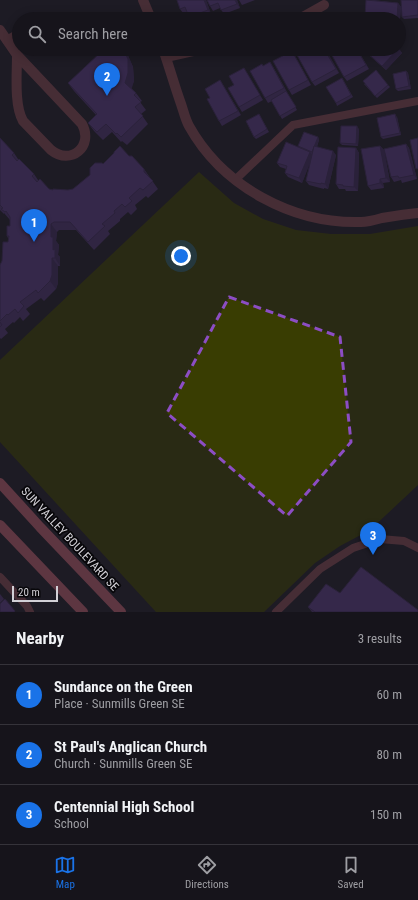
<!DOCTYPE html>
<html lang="en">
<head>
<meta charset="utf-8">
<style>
  body { margin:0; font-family:"Roboto Condensed",sans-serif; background:#1f1d24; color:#f1f3f6 }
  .scale { position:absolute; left:12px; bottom:10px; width:46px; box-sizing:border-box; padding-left:4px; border:2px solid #d2d0d6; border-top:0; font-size:11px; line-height:14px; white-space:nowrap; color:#d2d0d6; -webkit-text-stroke:3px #08070a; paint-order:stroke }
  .you { position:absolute; left:181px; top:256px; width:14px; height:14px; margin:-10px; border:3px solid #fff; border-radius:50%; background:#1a73e8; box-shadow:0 0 0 6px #1a73e833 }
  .badge { display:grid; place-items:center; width:26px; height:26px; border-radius:50%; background:#1a73e8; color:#fff; font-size:13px; font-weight:700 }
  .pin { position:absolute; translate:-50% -33px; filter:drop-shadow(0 1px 2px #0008) }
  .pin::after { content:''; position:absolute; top:21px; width:14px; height:12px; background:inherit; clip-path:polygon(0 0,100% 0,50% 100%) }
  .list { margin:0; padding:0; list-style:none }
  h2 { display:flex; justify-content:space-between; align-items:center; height:52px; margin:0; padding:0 16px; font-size:17px }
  h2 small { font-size:13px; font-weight:400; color:#9e9ea3 }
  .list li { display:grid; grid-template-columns:26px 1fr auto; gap:12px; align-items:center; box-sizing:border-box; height:60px; padding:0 16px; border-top:1px solid #35333a }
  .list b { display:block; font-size:15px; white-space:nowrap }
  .list p { margin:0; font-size:13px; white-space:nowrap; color:#9e9ea3 }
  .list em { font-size:13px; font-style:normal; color:#9e9ea3 }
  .icon { flex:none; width:22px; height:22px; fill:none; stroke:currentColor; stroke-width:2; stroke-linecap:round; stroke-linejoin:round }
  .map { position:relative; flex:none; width:418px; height:612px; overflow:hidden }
  .search { position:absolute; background:#16141b; box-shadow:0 2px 10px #0003; left:12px; right:12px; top:12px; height:44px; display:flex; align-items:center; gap:10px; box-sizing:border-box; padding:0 14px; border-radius:22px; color:#9e9ea3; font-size:15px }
  .sheet { height:232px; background:#16141b }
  nav { display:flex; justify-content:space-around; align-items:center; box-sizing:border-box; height:56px; border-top:1px solid #35333a; background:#16141b; font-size:11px; color:#9e9ea3 }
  nav a { display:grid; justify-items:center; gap:2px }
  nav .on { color:#1a73e8 }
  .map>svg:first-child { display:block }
</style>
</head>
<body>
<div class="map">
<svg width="418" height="612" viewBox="0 0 418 612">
  <rect width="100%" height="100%" fill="#1e1b24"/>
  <polygon fill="#393d02" points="199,172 234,203 263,219 296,230 331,234 370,234 418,226 418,485 370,530 340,546 315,563 264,612 156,612 0,442 0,360"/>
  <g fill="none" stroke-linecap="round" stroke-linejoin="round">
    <g stroke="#78434b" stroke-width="8">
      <polyline points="6,40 19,33"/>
      <polyline points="235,180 293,125 418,101"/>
      <polyline points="0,577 27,606 30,612"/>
      <polyline points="276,612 320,569 353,548 380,539 404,541 418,548"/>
    </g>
    <g stroke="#78434b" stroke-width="10">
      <polyline points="143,0 151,19"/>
      <polyline points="299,19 324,5"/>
      <path d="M0 30 17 55 82 124C94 146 71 166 51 150L23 121C14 105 17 74 17 55"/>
      <path d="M163 49C169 66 174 84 180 101 183 109 185 119 189 126 223 187 293 224 361 222 368 222 375 220 382 218 394 216 406 214 418 213"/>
      <polyline points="166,57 202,49"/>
    </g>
    <g stroke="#ac5765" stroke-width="10">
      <polyline points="0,483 40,527 121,612"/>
      <polyline points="0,525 83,612"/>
    </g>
  </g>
  <g fill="#473167">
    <polygon points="177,0 206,0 211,14 198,19 190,19 187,12 183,13 180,9"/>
    <polygon points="207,0 237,0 240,8 224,14 220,8 213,11 210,6"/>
    <polygon points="239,0 255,0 242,5"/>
    <polygon points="372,0 398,3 401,7 399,31 399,19 366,19 365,17"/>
    <polygon points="418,0 418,18 404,19 402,17"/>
    <polygon points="112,49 125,49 126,51 133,67 134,81 131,88 136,93 142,101 140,102 146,110 141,114 148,124 127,145 122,141 121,142 112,132 103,140 94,131 88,123 96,115 74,91 68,83"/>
    <polygon points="325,49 339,73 315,86 312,82 316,53"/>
    <polygon points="351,49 353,52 357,49 369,69 347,81 344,77"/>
    <polygon points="362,49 399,49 402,53 386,70"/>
    <polygon points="295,56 311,85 292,95 289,90"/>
    <polygon points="270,62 273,67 297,110 282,119 272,101 268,103 265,98 263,66"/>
    <polygon points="406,71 408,73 411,89 398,91 396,89"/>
    <polygon points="247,73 263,100 242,112 239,107 234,85"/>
    <polygon points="342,78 353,97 337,106 336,103"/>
    <polygon points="220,80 241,115 222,126 219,121 210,98"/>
    <polygon points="364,84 388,85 390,87 377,98"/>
    <polygon points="259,114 269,132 256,139 254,137"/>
    <polygon points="397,117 401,135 383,139 381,137"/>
    <polygon points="359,129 358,146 342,145 340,143"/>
    <polygon points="318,137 319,140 317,147 336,155 328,189 324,188 324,189 309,185 306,181 310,162 302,183 288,177 285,173 286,169 280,167 277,163 298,147"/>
    <polygon points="0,138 14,153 18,159 34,174 38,180 49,189 53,190 68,190 73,189 103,164 129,156 144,169 158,189 148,198 146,196 135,205 137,209 131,215 128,212 120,219 120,221 108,231 110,234 94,250 76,230 59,230 57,232 56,241 59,245 58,255 60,257 60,266 58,266 58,283 56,289 44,301 41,298 26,309 30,314 23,321 20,317 14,323 13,322 5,329 8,333 1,339 0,338 0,265 2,261 8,242 8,238 7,236 10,226 10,220 4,213 4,214 0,210"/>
    <polygon points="406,144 409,148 417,179 402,183 401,180 394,182 391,177"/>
    <polygon points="380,146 384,150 390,182 383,183 384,188 371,190 368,186"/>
    <polygon points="356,148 359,153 358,191 346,191 345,189 339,189 336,184"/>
    <polygon points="340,593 418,612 312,612 308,607"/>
    <polygon points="0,594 4,599 0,603"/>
  </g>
  <g fill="#3a2854">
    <polygon points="204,0 206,0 211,14 208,10"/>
    <polygon points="235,0 237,0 240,8 237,4"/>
    <polygon points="398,3 401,7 399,31 399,19 397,19"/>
    <polygon points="123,49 125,49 126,51 133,67 134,81 131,91 125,83"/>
    <polygon points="324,49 328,53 339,73 336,69"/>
    <polygon points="357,49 369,69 366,65"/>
    <polygon points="398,49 399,49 402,53 386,70 382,66"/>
    <polygon points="270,62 273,67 287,92 284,88"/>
    <polygon points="406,71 408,73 411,89 409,86"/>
    <polygon points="220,80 241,115 238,111"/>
    <polygon points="395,114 397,117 401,135 400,133"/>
    <polygon points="357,126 359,129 358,146 356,144"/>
    <polygon points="318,137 319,140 314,154 312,152"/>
    <polygon points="406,144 409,148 417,179 414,175"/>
    <polygon points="380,146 384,150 390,182 386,178"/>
    <polygon points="356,148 359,153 358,191 354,187"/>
    <polygon points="333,151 336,155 328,189 325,184"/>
    <polygon points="310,152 313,156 302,183 299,178"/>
    <polygon points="144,169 149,177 144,172"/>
    <polygon points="380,179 383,183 384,188 380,183"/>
    <polygon points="51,224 57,232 56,241 59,245 58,255 60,257 60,266 55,258 53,250 51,237"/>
    <polygon points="52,258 58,266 58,283 56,289 50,281"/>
  </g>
  <g fill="#533978" stroke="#3a2854">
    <polygon points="177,0 204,0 208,10 189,17 185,7 180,9"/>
    <polygon points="207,0 235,0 237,4 221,10 218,3 210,6"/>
    <polygon points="366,0 398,3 397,19 375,19 375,18 365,17"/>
    <polygon points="401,0 418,0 418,15 402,17"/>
    <polygon points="112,49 123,49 128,59 128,73 125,83 136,93 134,95 141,102 135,107 143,116 121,137 117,133 116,134 106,124 97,132 88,123 97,114 68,83 101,52 104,55"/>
    <polygon points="308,49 313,49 316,54 324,49 336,69 312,82 297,55"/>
    <polygon points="331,49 351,49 352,52 357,49 366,65 344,77 329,50"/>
    <polygon points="363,49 398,49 382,66"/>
    <polygon points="292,51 308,80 289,90 273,61"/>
    <polygon points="270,62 284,88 265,98 250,71 262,64 263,66"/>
    <polygon points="244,68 260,95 239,107 228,88 234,85 229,76"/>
    <polygon points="376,70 388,85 375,96 363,81"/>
    <polygon points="406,71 409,86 396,89 393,74"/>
    <polygon points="342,78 351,95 336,103 326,87"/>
    <polygon points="220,80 238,111 219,121 207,99 210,98 205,89"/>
    <polygon points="286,91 296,107 280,116 271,100"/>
    <polygon points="259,114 267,129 254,137 246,121"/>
    <polygon points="395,114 400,133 381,137 377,118"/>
    <polygon points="341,126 357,126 356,144 340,143"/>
    <polygon points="304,132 318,137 312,152 298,146"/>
    <polygon points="0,138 14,153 12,155 17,161 19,159 34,174 32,176 37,182 40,179 49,189 53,190 53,189 68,190 73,189 90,175 90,168 95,163 102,163 103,164 114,153 114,152 120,146 129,156 132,156 144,169 144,172 153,181 143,190 140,188 129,198 132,201 125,207 122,204 114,211 115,213 102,224 105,226 88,242 70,222 54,222 51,224 51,237 53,237 53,250 55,249 55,258 52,258 52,275 50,281 38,293 36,290 20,302 24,306 18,313 15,309 8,315 7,314 0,321 0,265 2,261 3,242 8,242 9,236 7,236 7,226 10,226 10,217 6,211 5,212 1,209 3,208 0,205"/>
    <polygon points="418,138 418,168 416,169 410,140"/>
    <polygon points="286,142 310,152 299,178 285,173 287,166 277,163"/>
    <polygon points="406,144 414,175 399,178 398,176 391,177 384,149"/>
    <polygon points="314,146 333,151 325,184 321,183 321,184 306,181"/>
    <polygon points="380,146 386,178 380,179 380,183 368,186 361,149"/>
    <polygon points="338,147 356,148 354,187 343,186 343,185 336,184"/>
    <polygon points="0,322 2,325 0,327"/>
    <polygon points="361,567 418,610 418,612 315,612 308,607 326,584 340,593"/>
    <polygon points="5,599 15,611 14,612 0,612 0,604"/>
  </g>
  <path d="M0 0H418V612H0ZM229 297 340 337 351 442 287 516 167 413Z" fill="#1e1b24" fill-opacity=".55" fill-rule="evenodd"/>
  <path fill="none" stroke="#8c4dc4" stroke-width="3" stroke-dasharray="8 5" stroke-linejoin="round" d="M229 297 340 337 351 442 287 516 167 413Z"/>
  <g text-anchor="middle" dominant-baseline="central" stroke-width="3.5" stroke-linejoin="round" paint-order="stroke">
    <g font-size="12" fill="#d2d0d6" stroke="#08070a">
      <text transform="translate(70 539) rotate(47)">SUN VALLEY BOULEVARD SE</text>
    </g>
  </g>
</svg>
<div class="scale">20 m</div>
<div class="you"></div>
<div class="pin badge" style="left:34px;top:242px">1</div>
<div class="pin badge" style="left:107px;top:96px">2</div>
<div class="pin badge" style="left:373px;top:555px">3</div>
<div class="search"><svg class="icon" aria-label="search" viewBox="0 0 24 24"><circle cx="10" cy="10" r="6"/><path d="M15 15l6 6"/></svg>Search here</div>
</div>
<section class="sheet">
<h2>Nearby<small>3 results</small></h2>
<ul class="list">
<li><span class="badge">1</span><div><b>Sundance on the Green</b><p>Place · Sunmills Green SE</p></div><em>60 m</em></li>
<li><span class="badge">2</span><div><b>St Paul's Anglican Church</b><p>Church · Sunmills Green SE</p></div><em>80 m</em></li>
<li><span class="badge">3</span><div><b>Centennial High School</b><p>School</p></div><em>150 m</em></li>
</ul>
</section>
<nav>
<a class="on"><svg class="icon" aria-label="map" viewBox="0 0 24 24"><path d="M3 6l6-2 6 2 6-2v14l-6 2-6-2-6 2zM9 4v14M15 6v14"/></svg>Map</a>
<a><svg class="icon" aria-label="directions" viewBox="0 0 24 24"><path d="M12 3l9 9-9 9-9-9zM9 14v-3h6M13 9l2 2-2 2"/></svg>Directions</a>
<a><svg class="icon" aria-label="saved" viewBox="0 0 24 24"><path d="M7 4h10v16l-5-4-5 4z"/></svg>Saved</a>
</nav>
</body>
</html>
